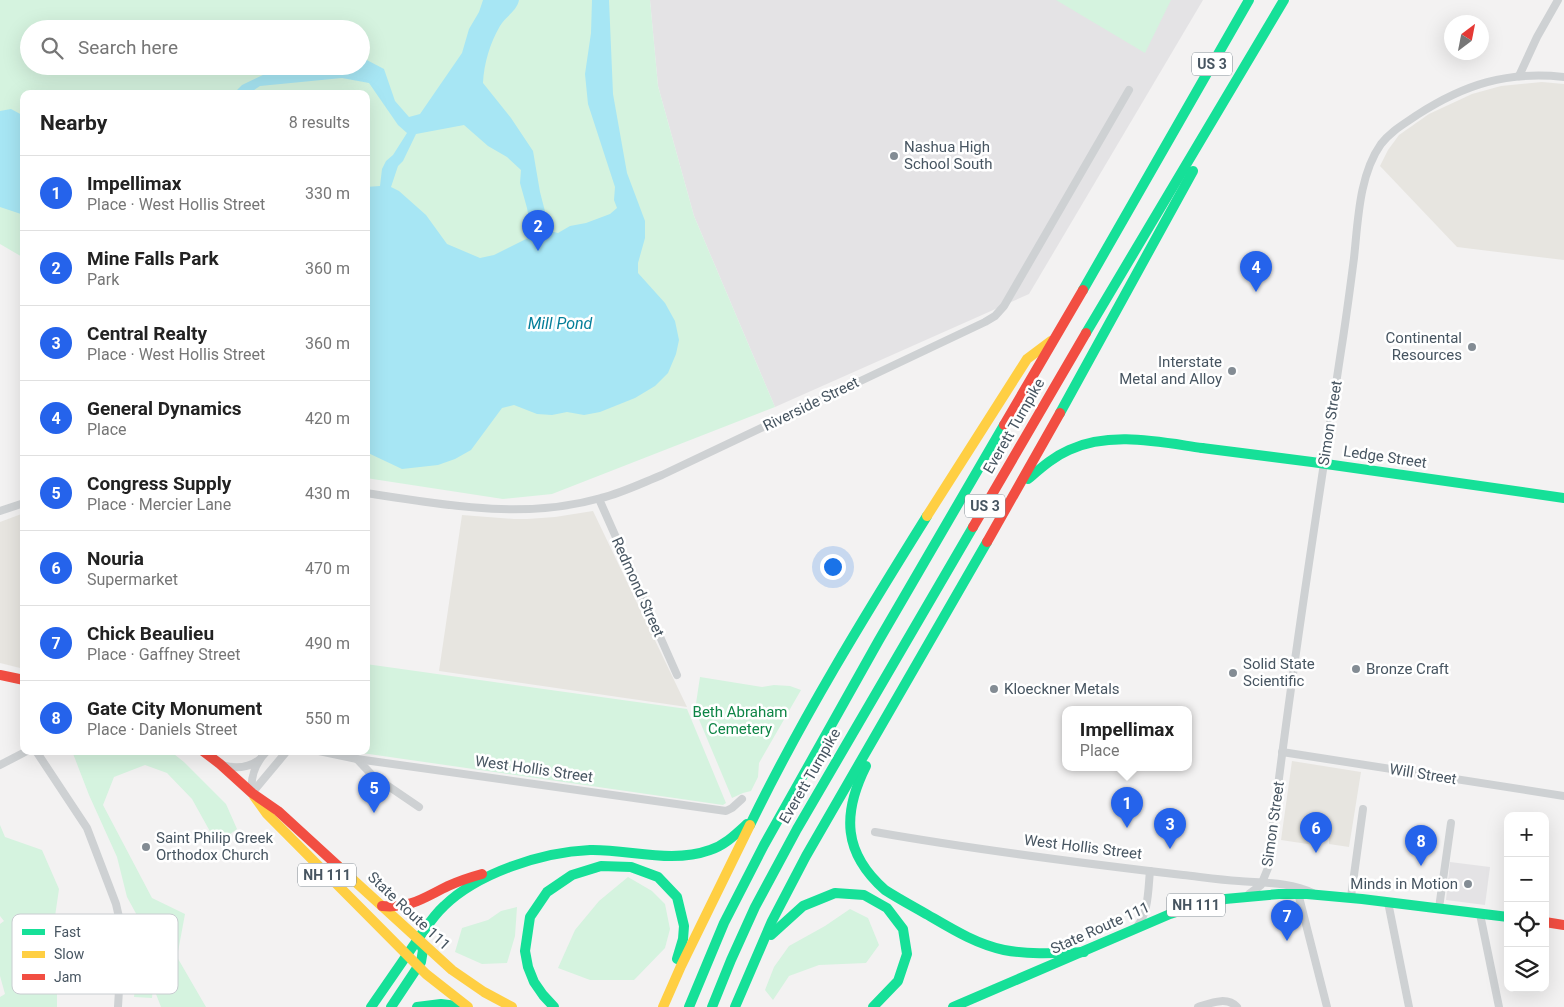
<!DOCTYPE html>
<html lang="en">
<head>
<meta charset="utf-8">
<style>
  body { margin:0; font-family:Roboto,sans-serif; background:#f6f6f6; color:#222 }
  .controls { position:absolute; right:15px; bottom:15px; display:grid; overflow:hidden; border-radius:10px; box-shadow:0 5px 20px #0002 }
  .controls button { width:45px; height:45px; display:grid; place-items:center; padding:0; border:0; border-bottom:1px solid #e0e0e0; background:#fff; color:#222; font:25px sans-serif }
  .compass { position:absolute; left:1444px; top:15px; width:45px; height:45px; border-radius:50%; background:#fff; box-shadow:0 5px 20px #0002; rotate:32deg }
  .you { position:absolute; left:832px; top:566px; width:18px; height:18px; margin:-12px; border:4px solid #fff; border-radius:50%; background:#1a73e8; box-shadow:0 0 0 8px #1a73e833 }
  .badge { display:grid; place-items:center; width:32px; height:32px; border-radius:50%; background:#2563eb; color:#fff; font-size:16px; font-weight:700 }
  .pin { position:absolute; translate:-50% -41px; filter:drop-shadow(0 1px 2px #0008) }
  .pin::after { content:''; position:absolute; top:26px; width:18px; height:15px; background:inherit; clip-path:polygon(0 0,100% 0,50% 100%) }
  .popup { position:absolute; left:1062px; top:706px; width:130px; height:65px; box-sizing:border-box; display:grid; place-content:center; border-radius:10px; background:#fff; filter:drop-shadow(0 1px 4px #0005); font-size:16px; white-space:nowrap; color:#767676 }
  .popup b { font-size:19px; color:#222 }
  .popup::after { content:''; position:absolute; left:50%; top:100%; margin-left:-10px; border:10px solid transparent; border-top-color:#fff }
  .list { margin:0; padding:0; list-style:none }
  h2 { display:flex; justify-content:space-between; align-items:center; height:65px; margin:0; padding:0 20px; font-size:21px }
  h2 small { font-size:16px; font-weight:400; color:#767676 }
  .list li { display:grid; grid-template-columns:32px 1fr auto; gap:15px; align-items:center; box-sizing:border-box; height:75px; padding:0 20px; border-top:1px solid #e0e0e0 }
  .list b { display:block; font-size:19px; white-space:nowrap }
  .list p { margin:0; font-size:16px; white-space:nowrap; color:#767676 }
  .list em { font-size:16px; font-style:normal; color:#767676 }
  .icon { flex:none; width:28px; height:28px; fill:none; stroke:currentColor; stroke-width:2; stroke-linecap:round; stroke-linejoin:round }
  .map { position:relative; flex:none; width:1564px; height:1007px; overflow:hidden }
  .search { position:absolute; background:#fff; box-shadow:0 5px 20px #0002; left:20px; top:20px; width:350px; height:55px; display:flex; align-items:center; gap:12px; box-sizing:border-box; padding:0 18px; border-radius:28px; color:#767676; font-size:19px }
  .panel { position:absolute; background:#fff; box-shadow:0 5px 20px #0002; left:20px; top:90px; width:350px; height:665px; border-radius:10px }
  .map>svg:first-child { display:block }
</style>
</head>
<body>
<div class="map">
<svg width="1564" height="1007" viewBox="0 0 1564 1007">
  <rect width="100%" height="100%" fill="#f3f2f2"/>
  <g fill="#e7e5e0">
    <polygon points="1542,82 1564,84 1564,260 1457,247 1380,166 1388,150 1399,135 1429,114 1472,94 1501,86"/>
    <polygon points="593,511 687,707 439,671 462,515 514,519 527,519 555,517"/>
    <polygon points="24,513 24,669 0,663 0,522"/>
    <polygon points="1292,761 1361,772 1349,847 1329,844 1329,838 1315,836 1314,845 1281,840"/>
  </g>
  <g fill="#e4e3e5">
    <polygon points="650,0 1203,0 1029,294 775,407 694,216 658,86"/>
    <polygon points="1450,862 1490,867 1485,905 1446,900"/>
  </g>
  <g fill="#d5f3df" fill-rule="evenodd">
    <path d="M0 0H650L658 86 694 216 775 407 552 494 503 499 366 478V94H24V258L0 244ZM29 29H361V66H29Z"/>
    <polygon points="1056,0 1171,0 1145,53"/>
    <polygon points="366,664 687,709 726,803 723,805 348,751 366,751"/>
    <polygon points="700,677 762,687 774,685 790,686 801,690 759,763 758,777 751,791 743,793 732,798 695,710"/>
    <polygon points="72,751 170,751 184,762 226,804 237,829 217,844 192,799 167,773 145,765 114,777 103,805 152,898 185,914 177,957 206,1007 161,1007 156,994 157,952 127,897 117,857 89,795"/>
    <polygon points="0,825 5,837 42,850 59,889 52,937 48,953 57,988 57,1007 0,1007 0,997 5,994 0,976 0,924 4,921 0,916"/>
    <polygon points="628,877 652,891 665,904 670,929 665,948 634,980 590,980 558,968 575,930 599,901"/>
    <polygon points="517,907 515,936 507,963 482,964 455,952 462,928 488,920 501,911"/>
    <polygon points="850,909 868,918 879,945 866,963 819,965 789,976 773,1000 765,990 774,967 789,946 825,926"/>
    <polygon points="137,960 155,962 152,998 134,997"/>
  </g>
  <g fill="#a7e6f4" fill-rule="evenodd">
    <path d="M483 0H519C517 11 505 17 500 26 490 43 484 63 483 83L511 118 533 151 540 192 550 231 558 233 570 226 586 223 610 214 617 208 614 200 615 187 588 104 585 74 591 33 592 0H609L613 94 627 173 645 221V238L638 263V273L665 303 675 321 679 340 676 354 668 373 655 386 635 398 600 412 584 415 567 412 552 415 537 414 514 405 502 408 471 450 455 459 438 465 402 469 366 452V187L380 186 382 169 386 161 393 155 407 133 398 125 369 83 342 78 260 86 248 94H233L242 85 265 74 288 66H361V57L384 69 395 101 409 117 420 114 462 53 469 29 479 12ZM464 125 488 146 507 157 521 170 520 183 527 208 532 236 494 255 480 258 447 244 426 215 399 191 391 187 398 166 403 161 416 134Z"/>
    <polygon points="11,109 24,116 24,215 0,207 0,111"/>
  </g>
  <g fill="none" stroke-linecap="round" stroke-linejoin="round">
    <g stroke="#ced1d3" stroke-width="8">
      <polyline points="1519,76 1537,37 1558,0"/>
      <path d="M366 493C444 505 524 520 601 498 622 493 642 483 662 475L985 322 995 316 1004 306 1129 90"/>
      <polyline points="599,499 677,675"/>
      <polyline points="0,511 24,503"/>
      <polyline points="36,751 87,828 116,904 121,926 122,939 118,1007"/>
      <polyline points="319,751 357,759 726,811 732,808 742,799"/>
      <polyline points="1282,752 1564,796"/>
      <polyline points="357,759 372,775 419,807"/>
      <polyline points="0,765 27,751"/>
      <path d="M222 765C235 769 248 768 259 760"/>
      <polyline points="252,793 287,751"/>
      <path d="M252 793C250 777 256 762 267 751"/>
      <path d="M875 832C977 850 1080 863 1183 875 1201 877 1220 880 1239 881 1264 883 1290 882 1313 893"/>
      <polyline points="1298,893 1327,1007"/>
      <path d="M1249 894 1261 885 1268 868C1288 695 1315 523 1341 351 1346 320 1350 289 1354 258 1358 221 1359 175 1381 144 1391 131 1404 124 1417 115 1465 84 1507 71 1564 77"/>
      <polyline points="1351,897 1363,809"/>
      <polyline points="1388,902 1409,1007"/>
      <polyline points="1439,908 1451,823"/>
      <polyline points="1480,914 1499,1007"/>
      <path d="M1136 928C1149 913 1148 890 1150 871"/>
      <path d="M1198 1007C1211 1003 1227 996 1237 1007"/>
    </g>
    <g stroke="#16e098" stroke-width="10">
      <polyline points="1083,290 1249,0"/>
      <polyline points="1086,333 1284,0"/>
      <polyline points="1060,413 1193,171"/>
      <polyline points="1202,448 1312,462 1564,498"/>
      <path d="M1028 479C1041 468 1053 457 1069 450 1110 431 1159 442 1202 448"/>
      <path d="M866 766C842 814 843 853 885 890 899 899 914 907 928 915 952 929 976 944 1004 950 1030 955 1058 953 1084 952"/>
      <path d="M750 825C802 718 864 617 927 516"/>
      <polyline points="771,935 803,906 835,893 864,895 887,908 903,929 907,954 898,981 873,1007"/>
      <path d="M418 939C426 928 433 916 444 906 478 873 542 852 590 850 629 849 671 864 710 850 725 845 736 834 747 824"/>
      <polyline points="371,1007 418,939 423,950 421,962 391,1007"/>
      <polyline points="417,1007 441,1004 464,1007"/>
      <polyline points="554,1007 543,995 534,982 528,967 525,951 530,917 547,892 572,875 601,866 631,867 658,877 677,897 684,926 683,939 677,959"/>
      <polyline points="689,1007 724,923 764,845 879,640 1004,425"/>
      <polyline points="712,1007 731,960 755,907 797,829 973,527"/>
      <polyline points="735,1007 772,921 806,856 987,542"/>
      <polyline points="953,1007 1170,914 1198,905 1225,899 1279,894 1307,894 1362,899 1508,917"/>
    </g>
    <g stroke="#ffcf43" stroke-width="10">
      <polyline points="927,516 1027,359 1051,341"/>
      <polyline points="254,796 267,814 426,974 468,1007"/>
      <polyline points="338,866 452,970 484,992 512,1007"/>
      <polyline points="663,1007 681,966 750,825"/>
    </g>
    <g stroke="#f24e42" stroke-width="10">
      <polyline points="1004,425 1083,290"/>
      <polyline points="973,527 1086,333"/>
      <polyline points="987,542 1060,413"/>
      <polyline points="0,675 24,680"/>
      <polyline points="203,751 220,764 252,793 278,811 338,866"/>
      <path d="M382 906C410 909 425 897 448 886 459 881 471 877 482 874"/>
      <polyline points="1545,922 1564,925"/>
    </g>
  </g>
  <g fill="#838c94" stroke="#fff" stroke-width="2">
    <circle cx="894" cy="156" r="5"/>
    <circle cx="1472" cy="347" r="5"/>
    <circle cx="1232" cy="371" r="5"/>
    <circle cx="1356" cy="669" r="5"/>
    <circle cx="1233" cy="673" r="5"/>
    <circle cx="994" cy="689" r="5"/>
    <circle cx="146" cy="847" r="5"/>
    <circle cx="1468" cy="884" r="5"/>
  </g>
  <g text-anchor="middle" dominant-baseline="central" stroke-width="5" stroke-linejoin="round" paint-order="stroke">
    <g fill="#fff" stroke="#7e8890" stroke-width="1">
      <rect x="1192" y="52.5" width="40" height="23" rx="4"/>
      <rect x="965" y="494.5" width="40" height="23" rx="4"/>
      <rect x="298" y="863.5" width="58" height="23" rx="4"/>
      <rect x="1167" y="893.5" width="58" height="23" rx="4"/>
    </g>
    <g font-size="14" font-weight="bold" fill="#475561">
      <text x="1212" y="64">US 3</text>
      <text x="985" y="506">US 3</text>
      <text x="327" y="875">NH 111</text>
      <text x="1196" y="905">NH 111</text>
    </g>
    <g font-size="15" fill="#475561" stroke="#fff" text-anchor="start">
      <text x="904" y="147">Nashua High<tspan x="904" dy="17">School South</tspan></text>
      <text x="1462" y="338" text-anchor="end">Continental<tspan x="1462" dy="17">Resources</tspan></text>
      <text x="1222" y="362" text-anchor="end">Interstate<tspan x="1222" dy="17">Metal and Alloy</tspan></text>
      <text x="1243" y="664">Solid State<tspan x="1243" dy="17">Scientific</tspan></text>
      <text x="1366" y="669">Bronze Craft</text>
      <text x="1004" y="689">Kloeckner Metals</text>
      <text x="156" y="838">Saint Philip Greek<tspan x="156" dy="17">Orthodox Church</tspan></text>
      <text x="1458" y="884" text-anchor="end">Minds in Motion</text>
    </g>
    <g font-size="15" fill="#475561" stroke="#fff">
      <text transform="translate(811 404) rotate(-26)">Riverside Street</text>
      <text transform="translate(1330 423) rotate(-81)">Simon Street</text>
      <text transform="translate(1014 426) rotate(-60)">Everett Turnpike</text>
      <text transform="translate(1385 457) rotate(8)">Ledge Street</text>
      <text transform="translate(638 587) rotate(66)">Redmond Street</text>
      <text transform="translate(534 769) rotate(8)">West Hollis Street</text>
      <text transform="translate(1423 774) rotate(9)">Will Street</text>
      <text transform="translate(810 776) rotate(-60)">Everett Turnpike</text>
      <text transform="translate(1273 824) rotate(-82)">Simon Street</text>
      <text transform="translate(1083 847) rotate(7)">West Hollis Street</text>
      <text transform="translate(409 911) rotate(43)">State Route 111</text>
      <text transform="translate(1100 928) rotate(-24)">State Route 111</text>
    </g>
    <g font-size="15" fill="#0e8546" stroke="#fff">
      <text x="740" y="712">Beth Abraham<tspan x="740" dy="17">Cemetery</tspan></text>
    </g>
    <g font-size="16" font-style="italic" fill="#037e99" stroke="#fff">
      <text x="560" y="323">Mill Pond</text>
    </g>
  </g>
  <rect x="12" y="914" width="166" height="80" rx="8" fill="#fff" stroke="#c8ccd0" stroke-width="1"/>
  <rect x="22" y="929" width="23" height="6" fill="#16e098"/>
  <rect x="22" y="951" width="23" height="7" fill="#ffcf43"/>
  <rect x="22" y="974" width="23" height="6" fill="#f24e42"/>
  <g font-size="14" fill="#475561">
    <text x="54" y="937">Fast</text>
    <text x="54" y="959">Slow</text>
    <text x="54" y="982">Jam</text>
  </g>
</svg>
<div class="controls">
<button>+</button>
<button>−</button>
<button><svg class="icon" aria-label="locate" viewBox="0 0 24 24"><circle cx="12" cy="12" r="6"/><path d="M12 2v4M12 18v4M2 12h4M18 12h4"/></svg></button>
<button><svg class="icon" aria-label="layers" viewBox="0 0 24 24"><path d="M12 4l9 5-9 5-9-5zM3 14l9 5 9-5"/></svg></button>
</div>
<svg class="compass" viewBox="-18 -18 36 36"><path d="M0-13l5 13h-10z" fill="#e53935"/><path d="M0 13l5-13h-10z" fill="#767676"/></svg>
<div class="you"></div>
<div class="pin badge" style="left:1127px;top:828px">1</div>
<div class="popup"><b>Impellimax</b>Place</div>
<div class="pin badge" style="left:538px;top:251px">2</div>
<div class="pin badge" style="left:1170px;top:849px">3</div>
<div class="pin badge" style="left:1256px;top:292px">4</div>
<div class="pin badge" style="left:374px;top:813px">5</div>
<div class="pin badge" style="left:1316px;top:853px">6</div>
<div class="pin badge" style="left:1287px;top:941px">7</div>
<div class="pin badge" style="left:1421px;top:866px">8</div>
<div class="search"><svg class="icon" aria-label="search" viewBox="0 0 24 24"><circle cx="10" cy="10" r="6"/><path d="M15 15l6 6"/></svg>Search here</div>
<section class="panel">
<h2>Nearby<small>8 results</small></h2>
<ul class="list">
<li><span class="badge">1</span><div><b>Impellimax</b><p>Place · West Hollis Street</p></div><em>330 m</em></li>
<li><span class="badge">2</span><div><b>Mine Falls Park</b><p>Park</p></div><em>360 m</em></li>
<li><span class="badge">3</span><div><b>Central Realty</b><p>Place · West Hollis Street</p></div><em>360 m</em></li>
<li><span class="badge">4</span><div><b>General Dynamics</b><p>Place</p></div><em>420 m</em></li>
<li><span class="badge">5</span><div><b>Congress Supply</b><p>Place · Mercier Lane</p></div><em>430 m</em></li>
<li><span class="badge">6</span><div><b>Nouria</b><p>Supermarket</p></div><em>470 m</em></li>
<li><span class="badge">7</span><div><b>Chick Beaulieu</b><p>Place · Gaffney Street</p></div><em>490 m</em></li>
<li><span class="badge">8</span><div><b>Gate City Monument</b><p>Place · Daniels Street</p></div><em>550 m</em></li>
</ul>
</section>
</div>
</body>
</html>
